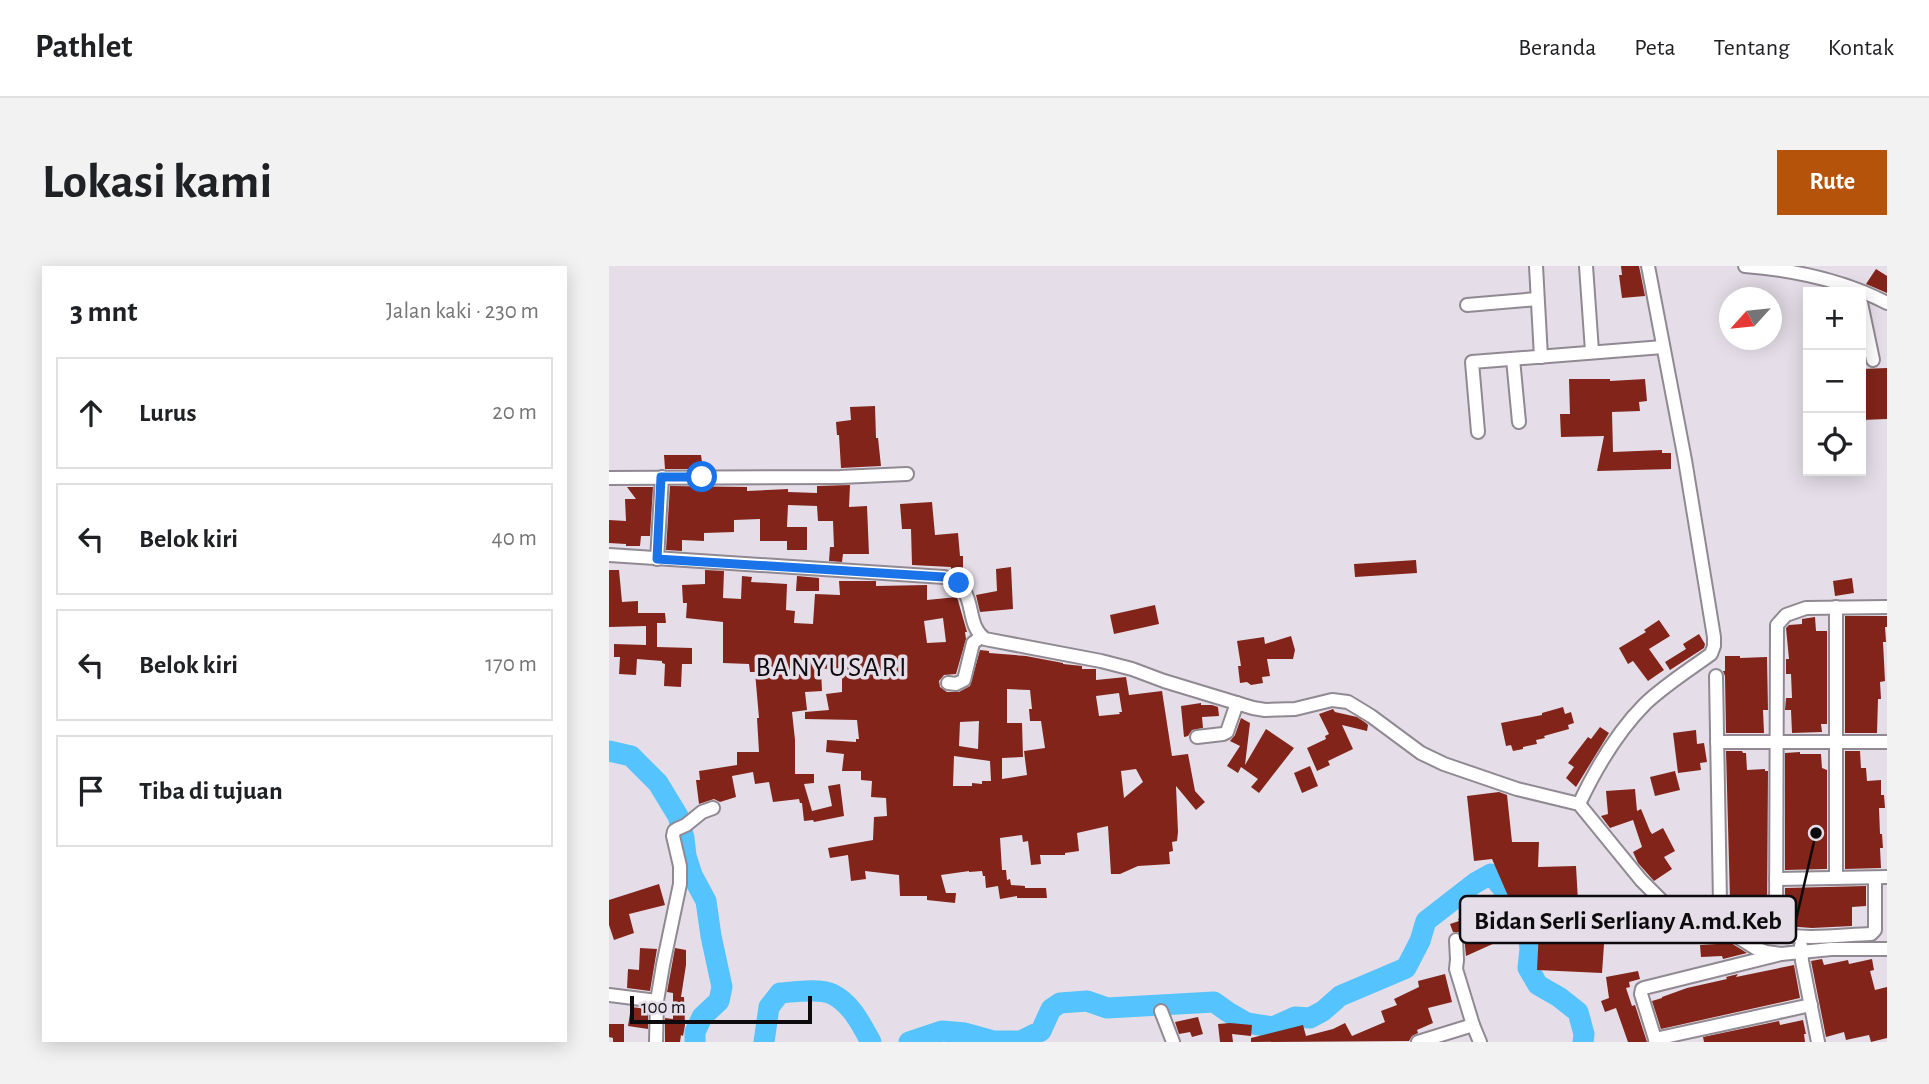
<!DOCTYPE html>
<html lang="id">
<head>
<meta charset="utf-8">
<style>
  body { margin:0; font-family:"Alegreya Sans",sans-serif; background:#f2f2f2; color:#202124 }
  .controls { position:absolute; right:21px; top:21px; display:grid; overflow:hidden; border-radius:0px; box-shadow:0 4px 18px #0003 }
  .controls button { width:63px; height:63px; display:grid; place-items:center; padding:0; border:0; border-bottom:2px solid #e0e0e0; background:#fff; color:#202124; font:35px sans-serif }
  .compass { position:absolute; left:1110px; top:21px; width:63px; height:63px; border-radius:50%; background:#fff; box-shadow:0 4px 18px #0003; rotate:243deg }
  .scale { position:absolute; left:21px; bottom:18px; width:182px; box-sizing:border-box; padding-left:7px; border:4px solid #0d0b0e; border-top:0; font-size:19px; line-height:24px; white-space:nowrap; color:#0d0b0e; -webkit-text-stroke:5px #e5dee8; paint-order:stroke }
  .stop { position:absolute; width:21px; height:21px; margin:-16px; border:5px solid #1a73e8; border-radius:50%; background:#fff }
  .stop.end { background:#1a73e8; border-color:#fff; box-shadow:0 2px 7px #0008 }
  .list { margin:0; padding:0; list-style:none }
  h2 { display:flex; justify-content:space-between; align-items:center; height:91px; margin:0; padding:0 28px; font-size:30px }
  h2 small { font-size:23px; font-weight:400; color:#757577 }
  .list li { display:grid; grid-template-columns:46px 1fr auto; gap:21px; align-items:center; box-sizing:border-box; height:112px; margin:0 14px 14px; padding:0 14px; border:2px solid #e0e0e0; border-radius:0px }
  .list b { display:block; font-size:26px; white-space:nowrap }
  .list em { font-size:23px; font-style:normal; color:#757577 }
  .icon { flex:none; width:38px; height:38px; fill:none; stroke:currentColor; stroke-width:2; stroke-linecap:round; stroke-linejoin:round }
  .map { position:relative; flex:none; width:1278px; height:776px; overflow:hidden; border-radius:0px }
  header { display:flex; align-items:center; gap:42px; box-sizing:border-box; height:98px; padding:0 35px; background:#fff; border-bottom:2px solid #e0e0e0 }
  header strong { font-size:33px }
  nav { display:flex; gap:38px; margin-inline-start:auto; font-size:24px }
  .intro { display:flex; align-items:center; justify-content:space-between; box-sizing:border-box; height:168px; padding:0 42px }
  h1 { margin:0; font-size:49px }
  .button { padding:18px 32px; border-radius:0px; background:#b45309; color:#fff; font-size:24px; font-weight:700 }
  main { display:flex; gap:42px; padding:0 42px }
  aside { flex:1; background:#fff; border-radius:0px; box-shadow:0 4px 18px #0003 }
  .map>svg:first-child { display:block }
</style>
</head>
<body>
<header>
<strong>Pathlet</strong>
<nav><a>Beranda</a><a>Peta</a><a>Tentang</a><a>Kontak</a></nav>
</header>
<div class="intro"><h1>Lokasi kami</h1><a class="button">Rute</a></div>
<main>
<aside>
<h2>3 mnt<small>Jalan kaki · 230 m</small></h2>
<ul class="list">
<li><svg class="icon" aria-label="ahead" viewBox="0 0 24 24"><path d="M12 20V5M6 11l6-6 6 6"/></svg><div><b>Lurus</b></div><em>20 m</em></li>
<li><svg class="icon" aria-label="left" viewBox="0 0 24 24"><path d="M17 20v-9H6M10 6l-5 5 5 5"/></svg><div><b>Belok kiri</b></div><em>40 m</em></li>
<li><svg class="icon" aria-label="left" viewBox="0 0 24 24"><path d="M17 20v-9H6M10 6l-5 5 5 5"/></svg><div><b>Belok kiri</b></div><em>170 m</em></li>
<li><svg class="icon" aria-label="arrive" viewBox="0 0 24 24"><path d="M6 21V4h12l-3 4 3 4H6"/></svg><div><b>Tiba di tujuan</b></div></li>
</ul>
</aside>
<div class="map">
<svg width="1278" height="776" viewBox="0 0 1278 776">
  <rect width="100%" height="100%" fill="#e5dee8"/>
  <g fill="none" stroke-linecap="round" stroke-linejoin="round">
    <g stroke="#55c3fd" stroke-width="21">
      <polyline points="0,485 22,490 49,517 69,550 75,572 77,590 83,609 97,635 102,670 113,721 110,735 93,751 86,766 86,776"/>
      <path d="M155 776 160 741 171 727C184 726 211 722 223 728 242 737 252 758 262 776"/>
      <polyline points="300,776 333,765 356,767 385,775 412,775 432,765 442,743 451,737 478,735 498,742 605,736 619,746 638,757 664,761 686,751 701,752 714,745 731,730 797,702 811,675 817,655 866,617 882,608 894,623 901,644 919,665 921,683 919,702 929,719 950,731 969,746 975,768 974,776"/>
    </g>
  </g>
  <g fill="#822419" fill-rule="evenodd">
    <polygon points="1012,0 1030,0 1036,30 1013,32 1010,9 1013,9"/>
    <polygon points="1267,3 1278,10 1278,27 1257,18"/>
    <polygon points="1278,102 1278,153 1252,154 1252,103"/>
    <polygon points="960,113 1001,113 1001,115 1036,113 1038,135 1030,136 1031,145 1003,146 1004,186 1053,184 1053,187 1062,187 1062,203 988,205 995,170 952,171 951,148 961,148"/>
    <polygon points="266,140 267,172 269,172 272,200 232,202 230,169 228,169 227,156 242,154 241,141"/>
    <polygon points="55,189 92,189 93,196 86,203 56,203"/>
    <polygon points="241,219 240,241 258,240 260,288 234,288 233,296 220,295 221,281 225,281 224,255 209,255 208,240 179,239 178,261 198,261 198,284 178,284 178,275 151,275 151,253 125,254 125,266 95,267 95,275 73,274 73,285 57,284 61,220 138,221 138,225 179,223 179,226 208,227 208,220"/>
    <polygon points="18,221 44,221 41,270 32,270 31,280 17,280 17,278 0,277 0,254 17,255 16,233 27,233"/>
    <polygon points="323,236 326,269 349,267 351,290 354,290 354,304 342,304 342,301 303,299 302,263 293,263 291,238"/>
    <polygon points="807,294 808,307 746,311 745,298"/>
    <polygon points="402,301 404,343 371,346 367,329 388,325 387,303"/>
    <polygon points="0,304 10,304 13,336 29,335 29,347 56,347 57,357 48,357 48,381 83,382 83,398 73,398 72,421 55,420 56,398 53,397 53,395 28,393 27,409 10,408 11,391 5,391 5,378 37,379 37,360 0,361"/>
    <path d="M96 304 115 305 114 332 132 333 133 310 143 311 142 316 178 318 177 344 186 345 185 357 204 358 206 328 231 329 230 315H267V320L318 319V334L348 331 358 366H356L357 373 347 408 335 409 330 415 331 421 338 426H350L361 420 371 384 380 385V387L417 390 454 397V398L473 400V403H487V414L517 411 520 429 553 425 563 490 579 488 586 525 596 536 587 544 567 520 569 566 568 575 563 576 564 585 560 586 561 598 529 600 511 608H502L499 560 468 567 470 585 456 587V589H431L432 598 422 599 419 575 414 576 413 569 391 572 393 604H397L398 614 401 613 402 619 416 620V622H437L438 632H408V630L391 633 389 620 377 622 376 610H374L373 605 360 606V605L332 609 337 627H347L346 637 318 634V630H291L290 609 256 605 257 613 242 615 239 589 221 592 219 582 264 574 265 551 278 550 277 532 262 531 263 515 252 514V505H233L235 488 217 486 218 474 247 476V473H250L248 454 196 453V446L220 444 217 428 233 426V402L212 403 213 425 196 426 198 444 183 446 186 474V508H205V517L195 518 203 545 223 540 219 520 231 518 235 550 205 556 204 554 195 555 193 537H191L190 533 164 536 160 516 146 518 144 506 123 510 127 531 111 536 105 533 90 538 87 514H91L90 505 128 499V486H150L148 452H150L146 406H141L140 398 114 397V356L77 352 78 337H74L73 319 96 318ZM334 352 337 376 318 377 315 355ZM398 423 421 424 423 443H420L421 455H432L436 482 415 485 418 509 393 513V492L414 491 413 457H398ZM510 427 513 446H510L511 448 490 450 487 430ZM370 455 369 483 350 480 351 456ZM345 490 381 495 382 515H373V518L363 517V520H344ZM527 503 534 516 515 532 512 505Z"/>
    <polygon points="188,310 210,312 210,325 187,325"/>
    <polygon points="1243,312 1245,327 1226,330 1224,315"/>
    <polygon points="546,339 550,358 505,368 501,349"/>
    <polygon points="1236,350 1278,350 1278,361 1276,361 1277,376 1274,376 1276,415 1271,416 1272,433 1269,433 1268,467 1236,467"/>
    <polygon points="1206,351 1207,365 1218,365 1218,458 1212,458 1213,466 1183,467 1182,444 1176,444 1177,432 1183,432 1182,408 1177,408 1177,393 1180,393 1177,362 1180,359 1193,358 1193,353"/>
    <polygon points="1050,354 1061,370 1040,383 1055,404 1039,415 1024,395 1019,398 1010,382 1037,366 1035,364"/>
    <polygon points="1090,368 1096,378 1095,382 1061,404 1056,396 1077,383 1074,378"/>
    <polygon points="682,370 686,384 684,393 658,393 661,410 653,411 654,417 642,419 638,416 631,417 629,400 632,400 628,375 655,371 656,378"/>
    <polygon points="1116,390 1131,390 1131,392 1158,391 1159,444 1154,444 1155,467 1117,467 1116,410 1114,405 1116,405"/>
    <polygon points="592,437 592,439 603,439 609,441 610,450 593,451 594,462 583,464 579,470 575,471 572,440"/>
    <polygon points="954,441 956,448 962,446 965,457 959,459 960,463 935,470 936,472 927,474 928,478 914,481 914,483 904,485 902,479 897,480 892,457 933,449 933,447"/>
    <polygon points="724,443 726,446 748,451 757,457 759,459 758,465 733,459 744,483 719,495 721,499 708,505 698,482 717,473 716,470 720,468 710,448"/>
    <polygon points="632,452 641,457 636,499 657,463 685,482 650,527 642,521 649,513 632,501 629,507 618,500 631,480 621,475 626,469"/>
    <polygon points="991,461 1000,467 967,521 957,512 965,501 959,497 979,471 982,473"/>
    <polygon points="1087,464 1088,478 1095,477 1098,496 1091,497 1092,504 1069,507 1064,467"/>
    <polygon points="1117,485 1133,485 1134,487 1137,487 1138,504 1156,503 1156,505 1159,505 1158,650 1147,651 1141,647 1140,639 1130,640 1121,633"/>
    <polygon points="1236,485 1251,485 1252,502 1257,502 1258,515 1272,514 1272,529 1275,529 1276,542 1270,542 1271,568 1273,568 1274,582 1271,582 1272,602 1236,603"/>
    <polygon points="1191,486 1191,488 1212,488 1213,502 1218,504 1218,603 1176,604 1176,487"/>
    <polygon points="701,500 709,520 693,527 685,507"/>
    <polygon points="1066,505 1071,524 1046,530 1041,511"/>
    <polygon points="1026,523 1028,545 1032,543 1041,565 1043,568 1054,562 1066,585 1055,591 1063,603 1045,615 1029,597 1024,586 1033,581 1024,554 1001,562 992,550 999,548 997,525"/>
    <polygon points="890,526 898,529 903,576 930,576 929,601 967,600 969,635 998,636 993,707 928,704 930,664 903,639 883,593 865,595 858,530"/>
    <polygon points="50,618 56,639 20,648 25,667 5,674 0,659 0,634"/>
    <polygon points="1257,620 1257,640 1243,641 1243,660 1203,662 1176,660 1176,622"/>
    <polygon points="877,638 884,656 888,654 897,672 857,690 855,670 850,666 844,666 841,658 850,655 849,653 858,649 856,646"/>
    <polygon points="1114,672 1138,687 1114,693 1113,690 1092,691 1091,679 1108,678 1107,674"/>
    <polygon points="31,682 48,683 41,725 18,722 19,703 30,704"/>
    <polygon points="66,682 77,684 77,699 72,731 75,731 76,759 74,770 72,769 71,776 56,776 56,752 64,753 64,727 58,726"/>
    <polygon points="1213,693 1215,699 1239,694 1240,698 1263,693 1265,704 1261,705 1266,724 1278,721 1278,772 1262,776 1260,769 1237,774 1235,766 1217,771 1202,695"/>
    <polygon points="1185,699 1191,732 1052,763 1043,735 1053,732 1053,731 1078,722 1118,713 1117,711 1129,708 1127,711"/>
    <polygon points="1029,705 1031,713 1020,716 1021,721 1017,722 1023,740 1026,739 1038,776 1019,776 1007,742 996,746 992,735 1000,732 997,711"/>
    <polygon points="836,708 843,736 819,742 824,757 808,764 809,767 803,770 800,775 642,776 642,772 694,759 697,770 724,763 736,757 743,770 776,756 772,745 788,739 785,733 810,721 809,715"/>
    <polygon points="22,741 39,743 39,763 19,760"/>
    <polygon points="589,751 594,768 583,771 581,766 570,768 566,756"/>
    <polygon points="1194,754 1197,768 1195,768 1196,776 1095,776 1094,771 1170,755 1171,759"/>
    <polygon points="621,757 643,759 642,770 623,768 624,776 611,776 609,758"/>
    <polygon points="0,758 15,758 15,776 4,776 4,772 0,771"/>
  </g>
  <g fill="none" stroke-linecap="round" stroke-linejoin="round">
    <g stroke="#908992" stroke-width="16">
      <g id="minor">
        <polyline points="927,0 932,91"/>
        <polyline points="977,0 983,85"/>
        <path d="M1136 0C1185 4 1234 14 1278 37"/>
        <polyline points="1252,37 1264,94"/>
        <polyline points="858,39 928,33"/>
        <polyline points="904,93 910,156"/>
        <polyline points="869,166 863,96 1054,81"/>
        <polyline points="0,212 231,211 298,208"/>
        <path d="M0 289 335 311C372 322 353 356 376 373L492 395 523 403 555 415 644 442 656 444 686 443 723 434 739 436 762 450 812 487 835 498 908 523 970 538 1032 614 1055 637 1100 653 1146 682 1157 686 1172 688"/>
        <polyline points="48,293 53,211"/>
        <polyline points="339,417 347,418 355,414 364,377 372,371"/>
        <polyline points="588,471 614,468 618,466 628,437"/>
        <polyline points="1108,476 1278,476"/>
        <path d="M970 538C987 502 1008 466 1036 438 1056 419 1080 404 1102 388L1105 380V371L1076 194 1039 0"/>
        <polyline points="1227,612 1227,341"/>
        <polyline points="1167,613 1278,611"/>
        <path d="M1111 636C1127 649 1146 664 1168 668 1197 674 1233 669 1262 668L1266 664V612"/>
        <polyline points="1100,653 1111,636 1107,410"/>
        <polyline points="1167,668 1168,359 1177,349 1197,342 1278,341"/>
        <polyline points="847,674 848,694 847,703 864,759"/>
        <polyline points="1192,680 1193,695 1209,776"/>
        <polyline points="0,729 48,735"/>
        <polyline points="552,745 564,776"/>
        <polyline points="1046,773 1202,739"/>
        <polyline points="47,776 48,735 54,699 71,618 71,600 64,570 65,565 68,563 77,559 93,546 104,542"/>
        <polyline points="809,776 864,759 871,776"/>
        <polyline points="1047,776 1032,728 1033,723 1035,722 1172,688 1222,683 1278,683"/>
      </g>
    </g>
    <use href="#minor" stroke="#fff" stroke-width="12"/>
  </g>
  <g fill="none" stroke-linecap="round" stroke-linejoin="round">
    <polyline stroke="#1a73e8" stroke-width="9" points="93,211 52,211 48,293 335,311 350,317"/>
  </g>
  <g text-anchor="middle" dominant-baseline="central" stroke-width="7" stroke-linejoin="round" paint-order="stroke">
    <g font-size="28" letter-spacing="2" fill="#0d0b0e" stroke="#e5dee8">
      <text x="223" y="402">BANYUSARI</text>
    </g>
  </g>
  <path fill="none" stroke="#0d0b0e" stroke-width="2.5" d="M1207 567L1187 654"/>
  <circle fill="#0d0b0e" stroke="#e5dee8" stroke-width="2.5" cx="1207" cy="567" r="7"/>
  <rect fill="#e5dee8" stroke="#0d0b0e" stroke-width="2.5" x="851" y="630" width="336" height="47" rx="7"/>
  <g font-size="26" text-anchor="middle" font-weight="bold" fill="#0d0b0e">
    <text x="1019" y="663">Bidan Serli Serliany A.md.Keb</text>
  </g>
</svg>
<div class="controls">
<button>+</button>
<button>−</button>
<button><svg class="icon" aria-label="locate" viewBox="0 0 24 24"><circle cx="12" cy="12" r="6"/><path d="M12 2v4M12 18v4M2 12h4M18 12h4"/></svg></button>
</div>
<svg class="compass" viewBox="-18 -18 36 36"><path d="M0-13l5 13h-10z" fill="#e53935"/><path d="M0 13l5-13h-10z" fill="#757577"/></svg>
<div class="scale">100 m</div>
<div class="stop" style="left:93px;top:211px"></div>
<div class="stop end" style="left:350px;top:317px"></div>
</div>
</main>
</body>
</html>
